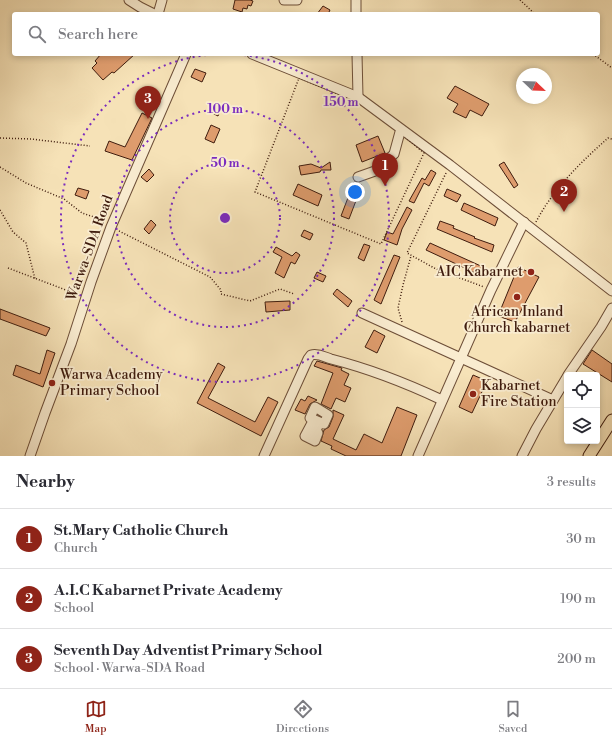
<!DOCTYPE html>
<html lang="en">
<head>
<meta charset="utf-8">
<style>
  body { margin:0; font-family:"Libre Bodoni",serif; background:#f7f7f7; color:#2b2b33 }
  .controls { position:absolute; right:12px; bottom:12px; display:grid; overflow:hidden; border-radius:4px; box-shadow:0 2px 6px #0003 }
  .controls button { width:36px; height:36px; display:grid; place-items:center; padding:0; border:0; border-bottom:1px solid #e1e1e2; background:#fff; color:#2b2b33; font:20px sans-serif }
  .compass { position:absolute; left:516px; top:68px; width:36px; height:36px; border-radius:50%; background:#fff; box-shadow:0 2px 6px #0003; rotate:113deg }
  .you { position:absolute; left:355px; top:192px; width:14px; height:14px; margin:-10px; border:3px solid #fff; border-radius:50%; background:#1a73e8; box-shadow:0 0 0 6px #1a73e833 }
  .badge { display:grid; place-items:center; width:26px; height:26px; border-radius:50%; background:#8f2418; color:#fff; font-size:13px; font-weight:700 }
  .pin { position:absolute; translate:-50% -33px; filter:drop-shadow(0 1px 2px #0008) }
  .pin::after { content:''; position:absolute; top:21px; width:14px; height:12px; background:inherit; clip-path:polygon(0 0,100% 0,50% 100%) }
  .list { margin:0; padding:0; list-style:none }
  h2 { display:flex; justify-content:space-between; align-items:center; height:52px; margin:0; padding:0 16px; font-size:17px }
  h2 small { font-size:13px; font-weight:400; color:#7c7c81 }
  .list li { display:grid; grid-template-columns:26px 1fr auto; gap:12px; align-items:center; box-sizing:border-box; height:60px; padding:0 16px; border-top:1px solid #e1e1e2 }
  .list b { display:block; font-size:15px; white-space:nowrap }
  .list p { margin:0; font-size:13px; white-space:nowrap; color:#7c7c81 }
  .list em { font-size:13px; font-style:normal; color:#7c7c81 }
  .icon { flex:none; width:22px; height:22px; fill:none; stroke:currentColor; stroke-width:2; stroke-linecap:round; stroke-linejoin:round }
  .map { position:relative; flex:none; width:612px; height:456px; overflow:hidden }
  .search { position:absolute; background:#fff; box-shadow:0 2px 6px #0003; left:12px; right:12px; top:12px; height:44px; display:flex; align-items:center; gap:10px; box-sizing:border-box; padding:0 14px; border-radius:4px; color:#7c7c81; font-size:15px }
  .sheet { height:232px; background:#fff }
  nav { display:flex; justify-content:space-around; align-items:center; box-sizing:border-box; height:56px; border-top:1px solid #e1e1e2; background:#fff; font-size:11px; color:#7c7c81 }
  nav a { display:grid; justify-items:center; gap:2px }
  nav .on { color:#8f2418 }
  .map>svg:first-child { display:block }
</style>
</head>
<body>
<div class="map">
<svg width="612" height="456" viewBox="0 0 612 456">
  <rect width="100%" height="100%" fill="#f6e2b7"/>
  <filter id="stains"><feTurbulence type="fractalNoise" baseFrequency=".005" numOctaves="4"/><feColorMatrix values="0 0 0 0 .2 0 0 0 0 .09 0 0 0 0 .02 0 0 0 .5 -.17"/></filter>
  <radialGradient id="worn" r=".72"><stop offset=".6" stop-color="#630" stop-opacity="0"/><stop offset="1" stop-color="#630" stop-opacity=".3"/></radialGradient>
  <g fill="#de9c6d" stroke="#3f1c0e">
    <polygon points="235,0 250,0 253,1 251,6 248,5 247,9 243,8 242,12 233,9"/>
    <polygon points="323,6 330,10 328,14 317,14"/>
    <polygon points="101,54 135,54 114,73 112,72 103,80 92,68 97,63 95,61"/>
    <polygon points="195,69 206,73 202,82 191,77"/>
    <polygon points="455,86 489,104 482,116 470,110 466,118 453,112 458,104 447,98"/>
    <polygon points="212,107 220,111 218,116 210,112"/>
    <polygon points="142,113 152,118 132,160 105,151 109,141 125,147"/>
    <polygon points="211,125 220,129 214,143 205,139"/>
    <polygon points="378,136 385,153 362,162 356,145"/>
    <polygon points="330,162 331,170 321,170 320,172 301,175 299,166 311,164 321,168"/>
    <polygon points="504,162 518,185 514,188 499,165"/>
    <polygon points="149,169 154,175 147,182 141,177"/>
    <polygon points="431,170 436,173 429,186 424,183 414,203 409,201 422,178 425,180"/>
    <polygon points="354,182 362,185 349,219 341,216"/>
    <polygon points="298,184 322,195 318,206 293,195"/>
    <polygon points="78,188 89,191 86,199 75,195"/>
    <polygon points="447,189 461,195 457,202 444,196"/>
    <polygon points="464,203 498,218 495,226 461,210"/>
    <polygon points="407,207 412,210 402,229 397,245 384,240 387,232 393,234"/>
    <polygon points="151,220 156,225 149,234 144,229"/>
    <polygon points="440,221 454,226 453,228 475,237 474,238 494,245 492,252 437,229"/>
    <polygon points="304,230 313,234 310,240 301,236"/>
    <polygon points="430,243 483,267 483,271 480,275 426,250"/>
    <polygon points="364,244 370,246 364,261 358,258"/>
    <polygon points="276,247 292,256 296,252 300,255 295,264 291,262 284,278 275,273 282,257 273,252"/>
    <polygon points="394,255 400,257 381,304 374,300"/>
    <polygon points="518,267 539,277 515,322 498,316"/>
    <polygon points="317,272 326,276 323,282 314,278"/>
    <polygon points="337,289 352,301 348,307 333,294"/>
    <polygon points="290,301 290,310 266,312 265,302"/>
    <polygon points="0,309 50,328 46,336 0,319"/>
    <polygon points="374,330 385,336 377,353 365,347"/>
    <polygon points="47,350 55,353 43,387 13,375 16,365 40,374"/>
    <polygon points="592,350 612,364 612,382 583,364"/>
    <polygon points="317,361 342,368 341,370 349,374 344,385 351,388 345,402 336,398 331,409 321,404 333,373 314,366"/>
    <polygon points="218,363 225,367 208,398 255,422 268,397 278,402 261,436 197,403"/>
    <polygon points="473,375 487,381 472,413 459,407"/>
    <polygon points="308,396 317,400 310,404 305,414 295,410 301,399 305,401"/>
    <polygon points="397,407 417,415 401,456 346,456 331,449 332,446 321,441 324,430 329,427 333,417 333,410 344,415 333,439 356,450 364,434 382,443"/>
  </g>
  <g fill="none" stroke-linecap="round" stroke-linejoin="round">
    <g stroke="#6d4e38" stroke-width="11">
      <g id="minor">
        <polyline points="129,0 140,7 154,14"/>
        <polyline points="284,0 297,0"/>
        <polyline points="356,0 356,14"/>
        <polyline points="158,14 162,0"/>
        <polyline points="252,54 358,97 450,165 612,291"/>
        <polyline points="357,54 358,97"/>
        <polyline points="358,177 375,171 394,154 400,132"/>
        <polyline points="362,313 553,400"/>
        <polyline points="568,375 601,327 612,308"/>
        <polygon points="315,407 328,415 324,424 310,418"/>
        <polygon points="313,421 319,424 315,432 318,433 315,441 305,436"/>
        <polyline points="30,456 45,413 71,344 91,282 111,227 186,54"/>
        <path d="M264 456 308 359 311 355C319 353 324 357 331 359 370 369 406 383 442 400"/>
        <polyline points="418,456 491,290 524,222"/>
        <polyline points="522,456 536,429 567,377"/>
      </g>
    </g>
    <g stroke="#3f1c0e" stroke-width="13">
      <polyline id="major" points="589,456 612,420"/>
    </g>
    <g stroke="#3f1c0e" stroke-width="1.5" stroke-dasharray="1 2" stroke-linecap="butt">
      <polyline points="520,0 535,14"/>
      <polyline points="593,54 612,68"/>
      <polygon points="299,78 370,107 424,153 381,244 255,192"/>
      <polyline points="0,138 31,139 90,146"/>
      <polyline points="0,167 26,183 64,199 82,213 100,219 105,223"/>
      <polyline points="446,173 407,253 436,269 484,287"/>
      <polyline points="0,210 13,232 26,243 35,279"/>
      <path d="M536 222C553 189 581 162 608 138L612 139"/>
      <polyline points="119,231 210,277 221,290 221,294 250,301 280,289 294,294"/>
      <polyline points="8,268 79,295"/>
      <polyline points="402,322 398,308 403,285 411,256"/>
    </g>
    <use href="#minor" stroke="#f9ecd0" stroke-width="9"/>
    <use href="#major" stroke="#f6e2b7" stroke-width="11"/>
  </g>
  <g fill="none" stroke="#7b2cbf" stroke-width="2" stroke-dasharray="2 4">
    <circle cx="225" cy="218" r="55"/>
    <circle cx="225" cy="218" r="109"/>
    <path d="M226 54A164 164 0 1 1 224 54"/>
  </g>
  <g fill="#8f2418" stroke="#f9ecd0" stroke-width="1.5">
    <circle cx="531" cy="272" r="4"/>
    <circle cx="517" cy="297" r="4"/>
    <circle cx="52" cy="383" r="4"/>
    <circle cx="473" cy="394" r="4"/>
  </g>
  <g text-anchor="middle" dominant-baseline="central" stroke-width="3.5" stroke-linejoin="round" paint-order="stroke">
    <g font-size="14" fill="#3f1c0e" stroke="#f9ecd0">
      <text transform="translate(90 248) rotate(-70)">Warwa-SDA Road</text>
    </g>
    <g font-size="14" fill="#3f1c0e" stroke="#f9ecd0" text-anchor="start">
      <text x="523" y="272" text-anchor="end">AIC Kabarnet</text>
      <text x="517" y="312" text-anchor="middle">African Inland<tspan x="517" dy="16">Church kabarnet</tspan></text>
      <text x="60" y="375">Warwa Academy<tspan x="60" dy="16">Primary School</tspan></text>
      <text x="481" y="386">Kabarnet<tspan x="481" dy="16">Fire Station</tspan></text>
    </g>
  </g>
  <circle cx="225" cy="218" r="6" fill="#7b2cbf" stroke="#f9ecd0" stroke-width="2"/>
  <g font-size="12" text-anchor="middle" font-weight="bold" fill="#7b2cbf" stroke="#f9ecd0" stroke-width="3.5" stroke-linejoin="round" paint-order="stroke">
    <text x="341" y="106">150 m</text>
    <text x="225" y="113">100 m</text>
    <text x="225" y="167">50 m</text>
  </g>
  <rect width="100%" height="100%" filter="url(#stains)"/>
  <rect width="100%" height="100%" fill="url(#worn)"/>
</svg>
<div class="controls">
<button><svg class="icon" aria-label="locate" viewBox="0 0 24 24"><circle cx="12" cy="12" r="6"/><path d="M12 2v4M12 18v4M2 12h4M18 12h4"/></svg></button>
<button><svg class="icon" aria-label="layers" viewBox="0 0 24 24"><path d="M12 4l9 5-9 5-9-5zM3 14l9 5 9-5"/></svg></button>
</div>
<svg class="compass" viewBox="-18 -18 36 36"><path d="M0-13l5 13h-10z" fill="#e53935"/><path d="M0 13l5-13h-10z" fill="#7c7c81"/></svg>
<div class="you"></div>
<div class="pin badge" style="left:385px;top:186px">1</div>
<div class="pin badge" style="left:564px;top:212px">2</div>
<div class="pin badge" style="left:148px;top:119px">3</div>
<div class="search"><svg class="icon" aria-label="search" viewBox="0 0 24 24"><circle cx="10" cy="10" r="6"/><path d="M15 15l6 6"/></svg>Search here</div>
</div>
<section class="sheet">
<h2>Nearby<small>3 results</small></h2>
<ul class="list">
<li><span class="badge">1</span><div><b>St.Mary Catholic Church</b><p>Church</p></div><em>30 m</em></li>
<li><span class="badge">2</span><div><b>A.I.C Kabarnet Private Academy</b><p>School</p></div><em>190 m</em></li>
<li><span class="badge">3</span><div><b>Seventh Day Adventist Primary School</b><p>School · Warwa-SDA Road</p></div><em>200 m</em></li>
</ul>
</section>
<nav>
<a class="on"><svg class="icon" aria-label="map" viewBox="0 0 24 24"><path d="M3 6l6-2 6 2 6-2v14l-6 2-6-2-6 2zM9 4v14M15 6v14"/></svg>Map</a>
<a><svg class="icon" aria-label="directions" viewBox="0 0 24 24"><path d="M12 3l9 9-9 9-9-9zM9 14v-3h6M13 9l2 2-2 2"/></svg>Directions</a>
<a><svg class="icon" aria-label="saved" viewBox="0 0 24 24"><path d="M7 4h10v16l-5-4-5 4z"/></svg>Saved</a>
</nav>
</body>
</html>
